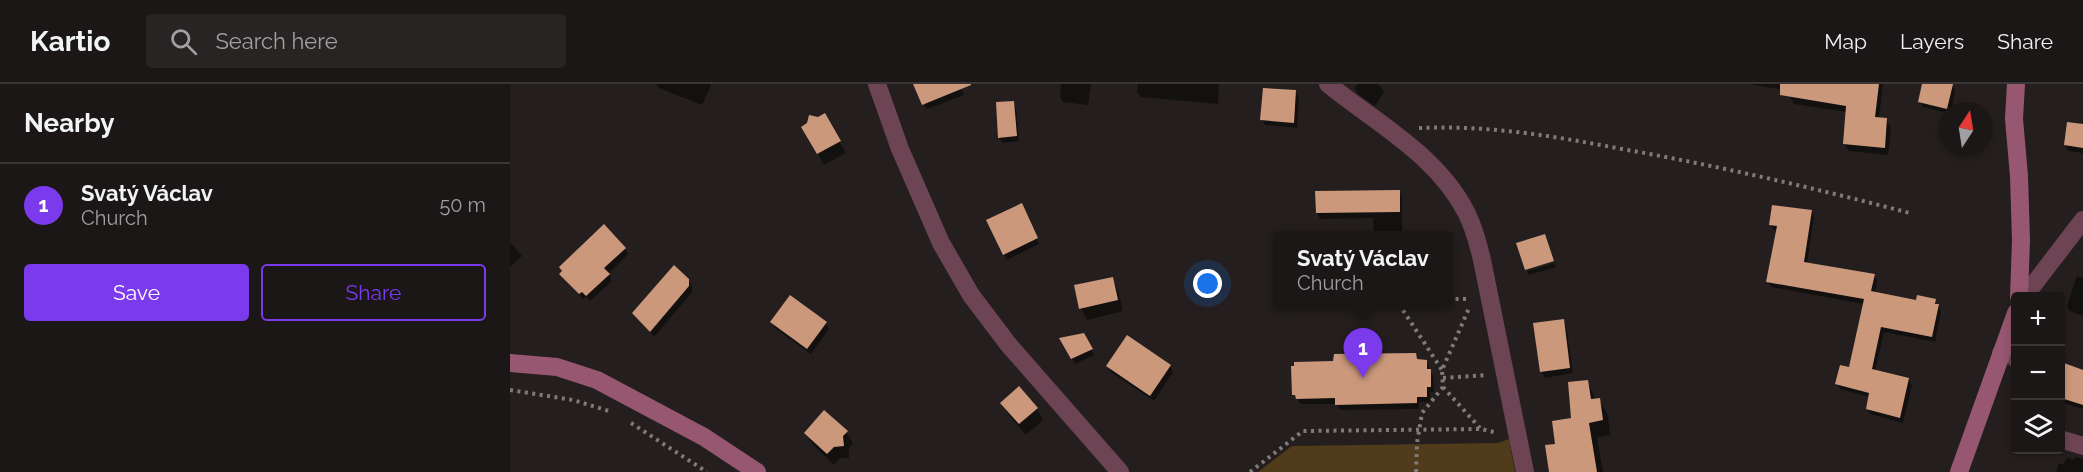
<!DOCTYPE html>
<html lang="en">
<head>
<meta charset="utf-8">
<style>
  body { margin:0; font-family:Raleway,sans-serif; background:#282423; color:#f1f3f6 }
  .controls { position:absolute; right:18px; bottom:18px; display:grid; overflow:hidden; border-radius:6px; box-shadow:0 3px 9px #0003 }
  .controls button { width:54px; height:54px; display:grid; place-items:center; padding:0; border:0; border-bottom:2px solid #393635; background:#1b1716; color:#f1f3f6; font:30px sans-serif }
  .compass { position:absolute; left:1429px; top:18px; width:54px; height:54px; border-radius:50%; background:#1b1716; box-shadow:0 3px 9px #0003; rotate:12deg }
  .you { position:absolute; left:698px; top:200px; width:21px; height:21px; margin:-15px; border:4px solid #fff; border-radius:50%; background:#1a73e8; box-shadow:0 0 0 9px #1a73e833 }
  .badge { display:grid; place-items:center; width:39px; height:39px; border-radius:50%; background:#7c3aed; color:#fff; font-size:20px; font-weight:700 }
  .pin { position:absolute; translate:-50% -50px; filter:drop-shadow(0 2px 3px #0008) }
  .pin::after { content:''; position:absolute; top:32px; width:21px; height:18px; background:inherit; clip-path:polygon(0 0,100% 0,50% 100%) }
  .popup { position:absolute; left:763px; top:147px; width:180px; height:78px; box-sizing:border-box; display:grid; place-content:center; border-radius:6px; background:#1b1716; filter:drop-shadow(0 2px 4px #0005); font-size:20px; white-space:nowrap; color:#a09fa1 }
  .popup b { font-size:22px; color:#f1f3f6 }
  .popup::after { content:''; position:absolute; left:50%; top:100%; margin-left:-12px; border:12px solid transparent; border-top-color:#1b1716 }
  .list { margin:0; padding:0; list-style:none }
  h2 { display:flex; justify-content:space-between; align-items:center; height:78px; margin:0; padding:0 24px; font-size:26px }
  h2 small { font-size:20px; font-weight:400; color:#a09fa1 }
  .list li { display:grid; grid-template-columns:39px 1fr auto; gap:18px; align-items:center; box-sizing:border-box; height:84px; padding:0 24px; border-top:2px solid #393635 }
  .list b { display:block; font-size:22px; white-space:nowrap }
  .list p { margin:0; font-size:20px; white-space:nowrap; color:#a09fa1 }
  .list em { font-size:20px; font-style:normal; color:#a09fa1 }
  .actions { display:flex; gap:12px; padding:18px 24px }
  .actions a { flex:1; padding:14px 0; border:2px solid #7c3aed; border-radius:6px; text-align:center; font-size:21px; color:#7c3aed }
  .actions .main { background:#7c3aed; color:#fff }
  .icon { flex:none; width:33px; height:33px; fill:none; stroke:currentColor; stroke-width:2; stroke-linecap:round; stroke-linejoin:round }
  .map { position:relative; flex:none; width:1573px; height:388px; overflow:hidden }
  header { display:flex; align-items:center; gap:36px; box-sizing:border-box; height:84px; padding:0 30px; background:#1b1716; border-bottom:2px solid #393635 }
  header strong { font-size:28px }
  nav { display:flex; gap:33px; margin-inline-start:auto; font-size:21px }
  .search { width:420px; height:54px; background:#282423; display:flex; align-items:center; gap:15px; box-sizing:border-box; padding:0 21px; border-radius:6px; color:#a09fa1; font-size:22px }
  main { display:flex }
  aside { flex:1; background:#1b1716 }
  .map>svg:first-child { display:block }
</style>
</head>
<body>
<header>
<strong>Kartio</strong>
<div class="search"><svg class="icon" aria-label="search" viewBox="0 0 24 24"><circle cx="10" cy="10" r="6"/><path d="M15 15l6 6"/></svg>Search here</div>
<nav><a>Map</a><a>Layers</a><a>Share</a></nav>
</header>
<main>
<aside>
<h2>Nearby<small></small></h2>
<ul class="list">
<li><span class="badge">1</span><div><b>Svatý Václav</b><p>Church</p></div><em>50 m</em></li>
</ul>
<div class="actions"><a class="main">Save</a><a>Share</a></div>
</aside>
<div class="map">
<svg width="1573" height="388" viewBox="0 0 1573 388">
  <rect width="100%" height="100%" fill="#241f1e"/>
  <polygon fill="#503b1a" points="999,355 1005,388 748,388 782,362 988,359"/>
  <g fill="#0007">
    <polygon points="146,0 200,0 201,1 192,21 149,4"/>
    <polygon points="404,0 449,0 454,11 417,25"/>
    <polygon points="551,0 581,0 578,21 553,18 550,13"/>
    <polygon points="628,0 709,0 708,20 631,13 627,8"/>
    <polygon points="848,0 867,0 870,2 874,8 865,22 848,10 845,4"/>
    <polygon points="1239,0 1373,0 1369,35 1376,36 1381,43 1378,71 1339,67 1334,60 1337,28 1284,20 1280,12 1280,7"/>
    <polygon points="1413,0 1442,1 1445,7 1441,27 1438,27 1438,29 1413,23 1410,18"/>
    <polygon points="785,8 789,13 787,44 755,41 752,36"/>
    <polygon points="503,18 506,24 509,57 493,59 489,53"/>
    <polygon points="314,31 336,69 314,81 293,43"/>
    <polygon points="1573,41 1573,69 1558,67 1555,61"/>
    <polygon points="889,107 892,113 892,150 913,149 914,152 864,152 863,134 810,135 807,129 807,109"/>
    <polygon points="514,127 529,160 497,176 478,136"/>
    <polygon points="1301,127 1304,133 1297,180 1364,191 1367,197 1365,209 1407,218 1425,216 1431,227 1425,258 1374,248 1365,287 1398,295 1402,301 1393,339 1360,330 1357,324 1360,313 1330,305 1327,299 1340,285 1354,220 1261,203 1258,198 1268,147 1264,146 1260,141"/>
    <polygon points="0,158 12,172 0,183"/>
    <polygon points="115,165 118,170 98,190 102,197 80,217 76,212 73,215 51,190"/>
    <polygon points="1045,179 1046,183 1019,191 1017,187"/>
    <polygon points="1567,192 1573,194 1573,232 1560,227 1557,222"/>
    <polygon points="602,195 608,206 613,227 577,236 571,224"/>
    <polygon points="178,196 182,202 182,208 144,253 124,229"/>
    <polygon points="1053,236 1056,242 1063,289 1035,294 1032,288 1025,240"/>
    <polygon points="262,238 316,239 319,245 301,270 265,244"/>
    <polygon points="573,250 584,271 565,280 551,255"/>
    <polygon points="905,271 909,277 916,277 923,292 924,308 920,308 920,318 909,318 909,325 830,326 826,320 791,320 783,310 824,279"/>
    <polygon points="1555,281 1573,287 1573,325 1550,318 1550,295"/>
    <polygon points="660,282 663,288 644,317 601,288 598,283"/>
    <polygon points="1077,298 1086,316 1089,316 1098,331 1100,351 1087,353 1093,388 1041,388 1047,361 1062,335"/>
    <polygon points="492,319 527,325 533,336 516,351 499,331"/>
    <polygon points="336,348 343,359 339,364 339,374 330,374 324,381 303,361 296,350"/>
    <polygon points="1565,373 1573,375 1573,388 1546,388 1549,379 1553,381 1557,374 1564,376"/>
  </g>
  <g fill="#cc987c">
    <polygon points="403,0 461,0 461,1 412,21"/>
    <polygon points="1270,0 1369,0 1365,33 1377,34 1375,64 1333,60 1336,22 1270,11"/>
    <polygon points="1412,0 1443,0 1437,25 1408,18"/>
    <polygon points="753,4 786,6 784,39 750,36"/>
    <polygon points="504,17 507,52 488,54 486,18"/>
    <polygon points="315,29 331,57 307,70 291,43 297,39 299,31 308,33"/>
    <polygon points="1557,38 1573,40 1573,64 1554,61"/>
    <polygon points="890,106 890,128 806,129 805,107"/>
    <polygon points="512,119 528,154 493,171 476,136"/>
    <polygon points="1262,121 1302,126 1294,178 1365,190 1361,207 1406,216 1407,211 1426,215 1425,220 1429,220 1422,253 1371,243 1362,285 1399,294 1390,334 1356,325 1359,309 1325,300 1330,281 1339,283 1354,215 1256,198 1267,142 1259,141"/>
    <polygon points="94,140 116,164 94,184 100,190 76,212 72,208 69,210 49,190 52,187 49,183"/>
    <polygon points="1035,150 1044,177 1015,186 1006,159"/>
    <polygon points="164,181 179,195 179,202 140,248 122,229"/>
    <polygon points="603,193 608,216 569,225 564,201"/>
    <polygon points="280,211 317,238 297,265 260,238"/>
    <polygon points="1054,235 1060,284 1030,288 1023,239"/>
    <polygon points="574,249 583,265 561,275 549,254"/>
    <polygon points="617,251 661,281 640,312 596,282"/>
    <polygon points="906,269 907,275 917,276 917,285 921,285 921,303 917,303 917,313 907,313 907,319 825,321 825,314 786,315 785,311 782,311 781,282 784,282 784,278 823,277 824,270"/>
    <polygon points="1554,279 1573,286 1573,321 1551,314 1551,290"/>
    <polygon points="1078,296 1081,315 1090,314 1093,336 1079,339 1087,388 1039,388 1035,361 1045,360 1042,337 1061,334 1058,298"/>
    <polygon points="509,302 528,324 509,340 490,319"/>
    <polygon points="314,326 338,347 333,352 334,362 324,363 317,370 294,349"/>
  </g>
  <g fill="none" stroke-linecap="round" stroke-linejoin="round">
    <g stroke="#7f7b7a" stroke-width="4" stroke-dasharray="3 4.5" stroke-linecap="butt">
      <path d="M909 44C979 41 1043 52 1112 65 1209 82 1304 104 1400 129"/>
      <polyline points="938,215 960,215"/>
      <polyline points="889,220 932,286"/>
      <polyline points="933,294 977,291"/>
      <polyline points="933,303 970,344"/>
      <polyline points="0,306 63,316 99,327"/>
      <polyline points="121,339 197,388"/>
      <polyline points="740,388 793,347 971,345 988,349"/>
      <polyline points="906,388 907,359 912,329 933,303 932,286 960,222"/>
    </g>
    <g stroke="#6d4453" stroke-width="18">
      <polyline points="367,0 390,65 431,159 461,211 498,260 610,388"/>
      <path d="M818 0C866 39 927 71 956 128 964 143 968 159 972 176L1015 388"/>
      <polyline points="1514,213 1573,136"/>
      <polyline points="1491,269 1505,272 1506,275"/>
      <polyline points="1550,355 1573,362"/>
    </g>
    <g stroke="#975770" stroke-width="18">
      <polyline points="1506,0 1504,35 1509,92 1511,156 1509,213"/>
      <polyline points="0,279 47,283 87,296 194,353 247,388"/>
      <polyline points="1449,388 1506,229"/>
    </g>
  </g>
</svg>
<div class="controls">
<button>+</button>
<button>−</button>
<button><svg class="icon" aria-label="layers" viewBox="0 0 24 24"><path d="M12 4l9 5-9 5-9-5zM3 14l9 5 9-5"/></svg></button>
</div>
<svg class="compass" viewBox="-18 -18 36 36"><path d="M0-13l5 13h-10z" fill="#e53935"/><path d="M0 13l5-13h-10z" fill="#a09fa1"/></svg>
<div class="you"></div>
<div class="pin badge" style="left:853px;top:294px">1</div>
<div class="popup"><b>Svatý Václav</b>Church</div>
</div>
</main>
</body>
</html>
